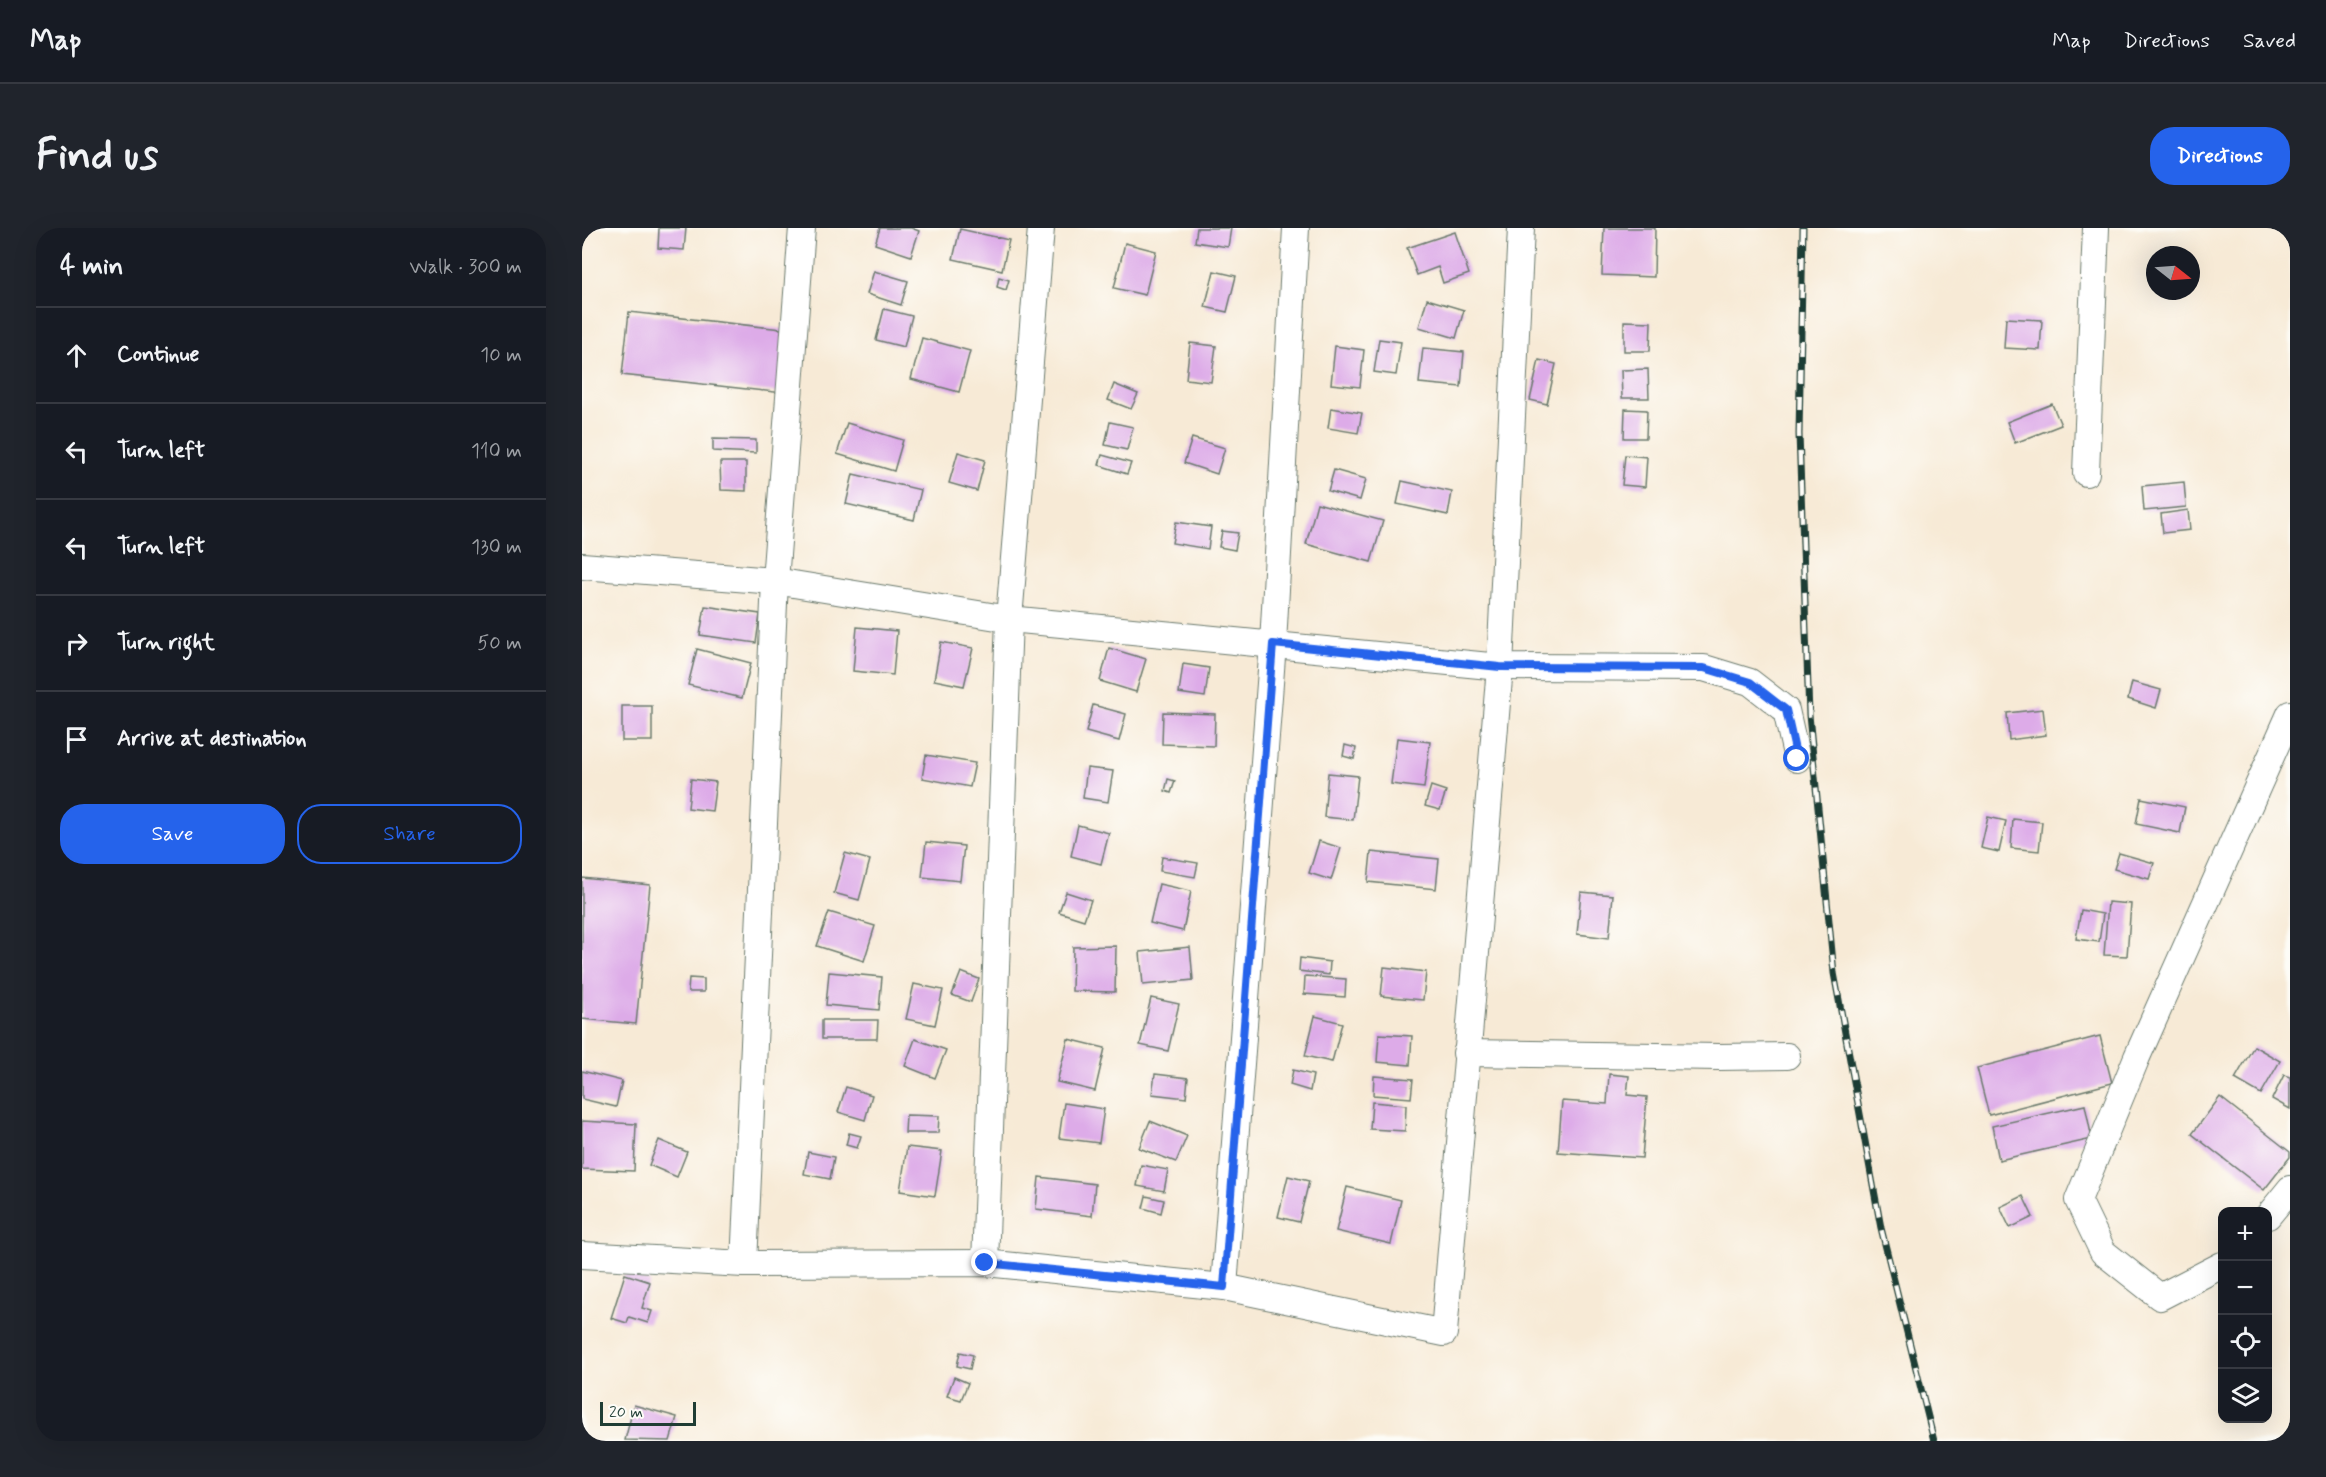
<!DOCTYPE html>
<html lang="en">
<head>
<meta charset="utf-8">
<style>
  body { margin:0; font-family:Mynerve,sans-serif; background:#20242c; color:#f1f3f6 }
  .controls { position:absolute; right:18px; bottom:18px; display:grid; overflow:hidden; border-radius:12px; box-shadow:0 6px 24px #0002 }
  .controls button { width:54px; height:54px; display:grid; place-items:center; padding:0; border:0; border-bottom:2px solid #363941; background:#171b24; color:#f1f3f6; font:30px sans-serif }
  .compass { position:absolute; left:1564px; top:18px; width:54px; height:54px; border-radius:50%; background:#171b24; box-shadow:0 6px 24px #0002; rotate:107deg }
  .scale { position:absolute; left:18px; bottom:15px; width:96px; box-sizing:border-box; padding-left:6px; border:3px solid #1f3d34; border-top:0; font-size:16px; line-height:21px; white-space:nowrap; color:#1f3d34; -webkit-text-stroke:4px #fdfcf7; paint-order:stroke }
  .stop { position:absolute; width:18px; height:18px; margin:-14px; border:4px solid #2563eb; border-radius:50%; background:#fff }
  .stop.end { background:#2563eb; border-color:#fff; box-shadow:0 2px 6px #0008 }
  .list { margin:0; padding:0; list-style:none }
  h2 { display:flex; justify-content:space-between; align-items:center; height:78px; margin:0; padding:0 24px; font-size:26px }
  h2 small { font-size:20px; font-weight:400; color:#9ea1a6 }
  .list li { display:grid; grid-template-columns:39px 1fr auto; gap:18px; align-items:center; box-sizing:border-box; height:96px; padding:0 24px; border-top:2px solid #363941 }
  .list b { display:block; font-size:22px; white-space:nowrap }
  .list em { font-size:20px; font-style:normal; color:#9ea1a6 }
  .actions { display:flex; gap:12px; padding:18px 24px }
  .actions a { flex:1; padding:14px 0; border:2px solid #2563eb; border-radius:24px; text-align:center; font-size:21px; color:#2563eb }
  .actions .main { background:#2563eb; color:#fff }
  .icon { flex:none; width:33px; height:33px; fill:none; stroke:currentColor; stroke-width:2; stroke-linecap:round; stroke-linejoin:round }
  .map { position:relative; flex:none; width:1708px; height:1213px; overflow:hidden; border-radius:24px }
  header { display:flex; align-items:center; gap:36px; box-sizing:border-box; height:84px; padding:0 30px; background:#171b24; border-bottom:2px solid #363941 }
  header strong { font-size:28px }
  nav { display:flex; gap:33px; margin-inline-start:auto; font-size:21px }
  .intro { display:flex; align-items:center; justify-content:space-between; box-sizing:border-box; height:144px; padding:0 36px }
  h1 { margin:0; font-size:42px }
  .button { padding:15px 27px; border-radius:24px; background:#2563eb; color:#fff; font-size:21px; font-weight:700 }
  main { display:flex; gap:36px; padding:0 36px }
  aside { flex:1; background:#171b24; border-radius:24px; box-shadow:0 6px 24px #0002 }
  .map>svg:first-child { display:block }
</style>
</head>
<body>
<header>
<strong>Map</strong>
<nav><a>Map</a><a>Directions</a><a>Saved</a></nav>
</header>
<div class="intro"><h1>Find us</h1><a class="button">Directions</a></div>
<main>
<aside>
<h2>4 min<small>Walk · 300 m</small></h2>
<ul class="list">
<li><svg class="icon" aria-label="ahead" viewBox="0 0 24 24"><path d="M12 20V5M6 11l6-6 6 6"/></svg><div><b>Continue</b></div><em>10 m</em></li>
<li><svg class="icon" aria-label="left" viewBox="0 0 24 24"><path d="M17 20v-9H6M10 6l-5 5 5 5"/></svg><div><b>Turn left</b></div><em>110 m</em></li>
<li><svg class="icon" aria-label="left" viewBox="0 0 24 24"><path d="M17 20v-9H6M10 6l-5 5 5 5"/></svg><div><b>Turn left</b></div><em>130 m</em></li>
<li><svg class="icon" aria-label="right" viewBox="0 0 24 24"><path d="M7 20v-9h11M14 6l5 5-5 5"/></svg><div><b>Turn right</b></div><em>50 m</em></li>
<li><svg class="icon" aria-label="arrive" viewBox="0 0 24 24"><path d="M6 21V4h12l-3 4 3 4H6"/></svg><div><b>Arrive at destination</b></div></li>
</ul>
<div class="actions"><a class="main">Save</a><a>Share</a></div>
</aside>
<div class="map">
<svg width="1708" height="1213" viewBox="0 0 1708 1213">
  <rect width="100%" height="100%" fill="#fdfcf7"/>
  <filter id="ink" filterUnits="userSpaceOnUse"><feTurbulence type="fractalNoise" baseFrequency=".0167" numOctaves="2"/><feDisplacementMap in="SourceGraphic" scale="12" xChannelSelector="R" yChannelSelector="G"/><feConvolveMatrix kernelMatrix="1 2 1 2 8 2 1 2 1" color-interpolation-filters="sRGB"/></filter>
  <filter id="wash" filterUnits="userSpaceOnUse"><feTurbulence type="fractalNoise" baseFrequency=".008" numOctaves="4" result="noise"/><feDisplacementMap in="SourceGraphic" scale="24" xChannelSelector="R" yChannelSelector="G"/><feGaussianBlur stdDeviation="1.35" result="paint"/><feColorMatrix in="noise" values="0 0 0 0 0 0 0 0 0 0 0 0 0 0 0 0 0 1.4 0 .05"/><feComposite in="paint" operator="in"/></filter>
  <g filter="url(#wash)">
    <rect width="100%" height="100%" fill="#f7ead6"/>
    <g id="blocks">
      <g fill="#ddabe8">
        <polygon points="77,0 104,0 102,22 76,20"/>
        <polygon points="298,0 329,0 337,3 329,28 293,16"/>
        <polygon points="615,0 649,0 646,19 613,14"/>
        <polygon points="1022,0 1073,0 1072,49 1020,47"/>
        <polygon points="378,1 427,12 420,42 371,31"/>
        <polygon points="873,4 887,46 861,55 856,39 835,47 825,20"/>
        <polygon points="543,15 574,23 563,67 532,60"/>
        <polygon points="292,43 326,53 319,77 285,66"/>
        <polygon points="632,43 654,48 645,84 623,79"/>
        <polygon points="417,49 427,52 424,62 415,59"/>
        <polygon points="845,71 882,82 874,110 837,99"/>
        <polygon points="302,81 330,88 322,119 294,112"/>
        <polygon points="47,84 208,102 201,165 40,147"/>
        <polygon points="1424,90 1460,92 1458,122 1422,120"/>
        <polygon points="1042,93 1069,94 1068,123 1042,123"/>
        <polygon points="340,110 388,123 377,164 329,151"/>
        <polygon points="797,111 819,114 814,147 792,144"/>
        <polygon points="608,115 634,118 629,154 604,151"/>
        <polygon points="753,118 782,122 778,159 749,156"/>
        <polygon points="841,120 882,124 879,159 837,155"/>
        <polygon points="957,132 974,136 965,176 948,172"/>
        <polygon points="1066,141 1067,170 1040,170 1039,142"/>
        <polygon points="532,156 556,166 549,181 526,172"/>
        <polygon points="1470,176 1479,197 1433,215 1425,194"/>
        <polygon points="749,180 780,185 776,205 746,200"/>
        <polygon points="1043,181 1065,182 1064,210 1042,210"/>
        <polygon points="528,194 551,199 545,222 523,217"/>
        <polygon points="265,195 321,212 312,243 255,226"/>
        <polygon points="610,210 643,220 635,246 602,235"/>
        <polygon points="131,211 174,212 174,225 131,223"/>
        <polygon points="376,224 403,232 395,263 367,255"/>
        <polygon points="520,227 549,235 545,246 517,237"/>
        <polygon points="1043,227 1065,229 1063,259 1040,257"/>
        <polygon points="138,234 164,234 164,263 139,262"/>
        <polygon points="752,242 784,251 778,272 746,263"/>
        <polygon points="271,246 339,262 332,292 264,276"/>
        <polygon points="820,253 870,264 866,287 815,276"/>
        <polygon points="1602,254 1604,279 1562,283 1560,258"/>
        <polygon points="735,275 801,293 789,334 724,316"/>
        <polygon points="1606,282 1608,302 1581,305 1579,286"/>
        <polygon points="594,294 629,299 626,321 590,315"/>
        <polygon points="640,303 656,305 653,322 637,319"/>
        <polygon points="123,378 178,386 174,415 118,407"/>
        <polygon points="275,399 315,403 311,447 271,443"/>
        <polygon points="359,414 391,420 382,458 352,452"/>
        <polygon points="527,420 564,431 554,464 518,453"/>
        <polygon points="115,421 169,435 160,470 106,457"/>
        <polygon points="601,436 627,440 623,469 597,465"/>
        <polygon points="1550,454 1579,462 1574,480 1546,471"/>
        <polygon points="511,477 544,486 537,513 504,504"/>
        <rect x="40" y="478" width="30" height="35"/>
        <polygon points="1461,481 1464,507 1427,512 1425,485"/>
        <polygon points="581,484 633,486 632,518 580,516"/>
        <polygon points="815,510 848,514 842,560 809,556"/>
        <polygon points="763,517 774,520 772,531 761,528"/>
        <polygon points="344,527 393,535 388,559 340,550"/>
        <polygon points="505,540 531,543 526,574 501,570"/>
        <polygon points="746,545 776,548 771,592 742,589"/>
        <polygon points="109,551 134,554 130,583 106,580"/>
        <polygon points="586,551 593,553 589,565 583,563"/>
        <polygon points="849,558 864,563 858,582 843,578"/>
        <polygon points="1559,570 1603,579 1598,605 1554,596"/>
        <polygon points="1406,589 1424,593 1417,624 1399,620"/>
        <polygon points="1431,591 1460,594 1457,623 1429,620"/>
        <polygon points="496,597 527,605 519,636 489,628"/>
        <polygon points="737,613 759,620 749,652 727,645"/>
        <polygon points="344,614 382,618 378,653 340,649"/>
        <polygon points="789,624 857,631 854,661 786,654"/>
        <polygon points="263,625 288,632 277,672 252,665"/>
        <polygon points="1537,625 1572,635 1567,651 1532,641"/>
        <polygon points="580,629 616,635 613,649 578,643"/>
        <polygon points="0,650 68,657 54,796 0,791"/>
        <polygon points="577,656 609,663 601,703 568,695"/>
        <polygon points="484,664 509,672 502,692 477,684"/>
        <polygon points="999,664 1031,667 1027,710 995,706"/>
        <polygon points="1526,674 1549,676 1545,728 1522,727"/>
        <polygon points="1499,682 1521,686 1517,714 1494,711"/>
        <polygon points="247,684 293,698 282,733 235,718"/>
        <polygon points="534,718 533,764 490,763 491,719"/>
        <polygon points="608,719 611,752 561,757 558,724"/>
        <polygon points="718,730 748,734 747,747 717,743"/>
        <polygon points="802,739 844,744 841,772 799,768"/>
        <polygon points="247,744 300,749 297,782 244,777"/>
        <polygon points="379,744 397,751 389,774 370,767"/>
        <polygon points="723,748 764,751 763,769 722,766"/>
        <polygon points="107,750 122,751 122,764 106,764"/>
        <polygon points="332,756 361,762 353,797 324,791"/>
        <polygon points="569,770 597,776 586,823 558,817"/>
        <polygon points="733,788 760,795 750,834 723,828"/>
        <polygon points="240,792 296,792 295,811 240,811"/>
        <polygon points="797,806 830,808 828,837 795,834"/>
        <polygon points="1518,808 1530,855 1407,887 1395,840"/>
        <polygon points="333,811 364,822 353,850 323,838"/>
        <polygon points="486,811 523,820 513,863 475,854"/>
        <polygon points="1672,818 1698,833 1679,866 1653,851"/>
        <polygon points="711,842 731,847 728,863 708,857"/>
        <polygon points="0,843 40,853 34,879 0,871"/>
        <polygon points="573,846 606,850 604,870 570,866"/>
        <polygon points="1027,846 1047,848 1045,867 1065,869 1060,930 976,924 980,873 1025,876"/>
        <polygon points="1702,847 1708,849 1708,881 1690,871"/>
        <polygon points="792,848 831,851 829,870 791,867"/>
        <polygon points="264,859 290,867 283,892 256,884"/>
        <polygon points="1638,869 1708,924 1708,929 1682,962 1610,906"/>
        <polygon points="790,874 824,877 823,903 788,901"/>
        <polygon points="482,875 522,881 517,915 477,910"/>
        <polygon points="1503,877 1510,911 1417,932 1410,898"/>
        <polygon points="324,887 357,888 356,905 323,905"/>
        <polygon points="0,893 54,896 52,943 0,941"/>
        <polygon points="568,893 605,908 594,934 557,920"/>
        <polygon points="267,905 279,908 275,920 264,917"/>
        <polygon points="77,912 105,924 95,949 67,937"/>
        <polygon points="325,919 360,923 353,968 318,963"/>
        <polygon points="226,924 252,929 248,951 222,946"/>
        <polygon points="559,937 586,942 582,963 555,958"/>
        <polygon points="706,948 727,953 717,994 696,989"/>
        <polygon points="457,949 513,956 510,988 454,981"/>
        <polygon points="765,959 819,972 809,1016 754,1003"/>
        <polygon points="564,968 582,972 579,985 561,980"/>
        <polygon points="1441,968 1451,989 1428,1000 1418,979"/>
        <polygon points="43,1046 68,1054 60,1080 70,1083 66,1095 47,1089 45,1095 29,1090"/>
        <polygon points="378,1124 391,1127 388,1141 375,1138"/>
        <polygon points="372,1149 386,1155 379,1172 365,1168"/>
        <polygon points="52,1177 95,1189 88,1213 43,1212"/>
      </g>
    </g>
  </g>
  <g filter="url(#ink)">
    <use href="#blocks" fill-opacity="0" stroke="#6b7a6d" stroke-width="1.5"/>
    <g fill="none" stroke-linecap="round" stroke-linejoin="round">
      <g stroke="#6b7a6d" stroke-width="28">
        <g id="street">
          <polyline points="1504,245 1514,0"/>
          <polyline points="0,338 193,353 427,391 918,439 1122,440 1168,454 1204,482 1215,531"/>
          <polyline points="884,825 1137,829 1205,828"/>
          <polyline points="1686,988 1708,961"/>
          <polyline points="0,1027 162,1036 403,1035 642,1059 862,1105 918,439 939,0"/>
          <polyline points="403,1035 427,391 459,0"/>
          <polyline points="162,1036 193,353 220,0"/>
          <polyline points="1640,1037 1578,1069 1521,1024 1496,972 1555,829 1708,486"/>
          <polyline points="642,1059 691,416 714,0"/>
        </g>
      </g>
      <use href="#street" stroke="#fff" stroke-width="26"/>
      <g stroke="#1f3d34" stroke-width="7">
        <polyline id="rail" points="1221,0 1217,206 1227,487 1252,745 1299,1000 1352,1213"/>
      </g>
      <use href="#rail" stroke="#fdfcf7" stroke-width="4.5" stroke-dasharray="14" stroke-linecap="butt"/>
    </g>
  </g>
  <g fill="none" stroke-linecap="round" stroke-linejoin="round" filter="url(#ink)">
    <polyline stroke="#2563eb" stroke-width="8" points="403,1035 642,1059 691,416 918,439 1122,440 1168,454 1204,482 1215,531"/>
  </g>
</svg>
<div class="controls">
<button>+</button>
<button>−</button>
<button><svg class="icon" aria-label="locate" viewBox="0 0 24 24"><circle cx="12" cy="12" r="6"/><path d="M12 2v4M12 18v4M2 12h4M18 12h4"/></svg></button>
<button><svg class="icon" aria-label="layers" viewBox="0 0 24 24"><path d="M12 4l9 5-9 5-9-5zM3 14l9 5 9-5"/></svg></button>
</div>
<svg class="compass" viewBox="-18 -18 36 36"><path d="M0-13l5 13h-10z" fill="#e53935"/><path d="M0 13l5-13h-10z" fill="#9ea1a6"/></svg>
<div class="scale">20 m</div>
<div class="stop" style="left:1215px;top:531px"></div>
<div class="stop end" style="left:403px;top:1035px"></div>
</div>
</main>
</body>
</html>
